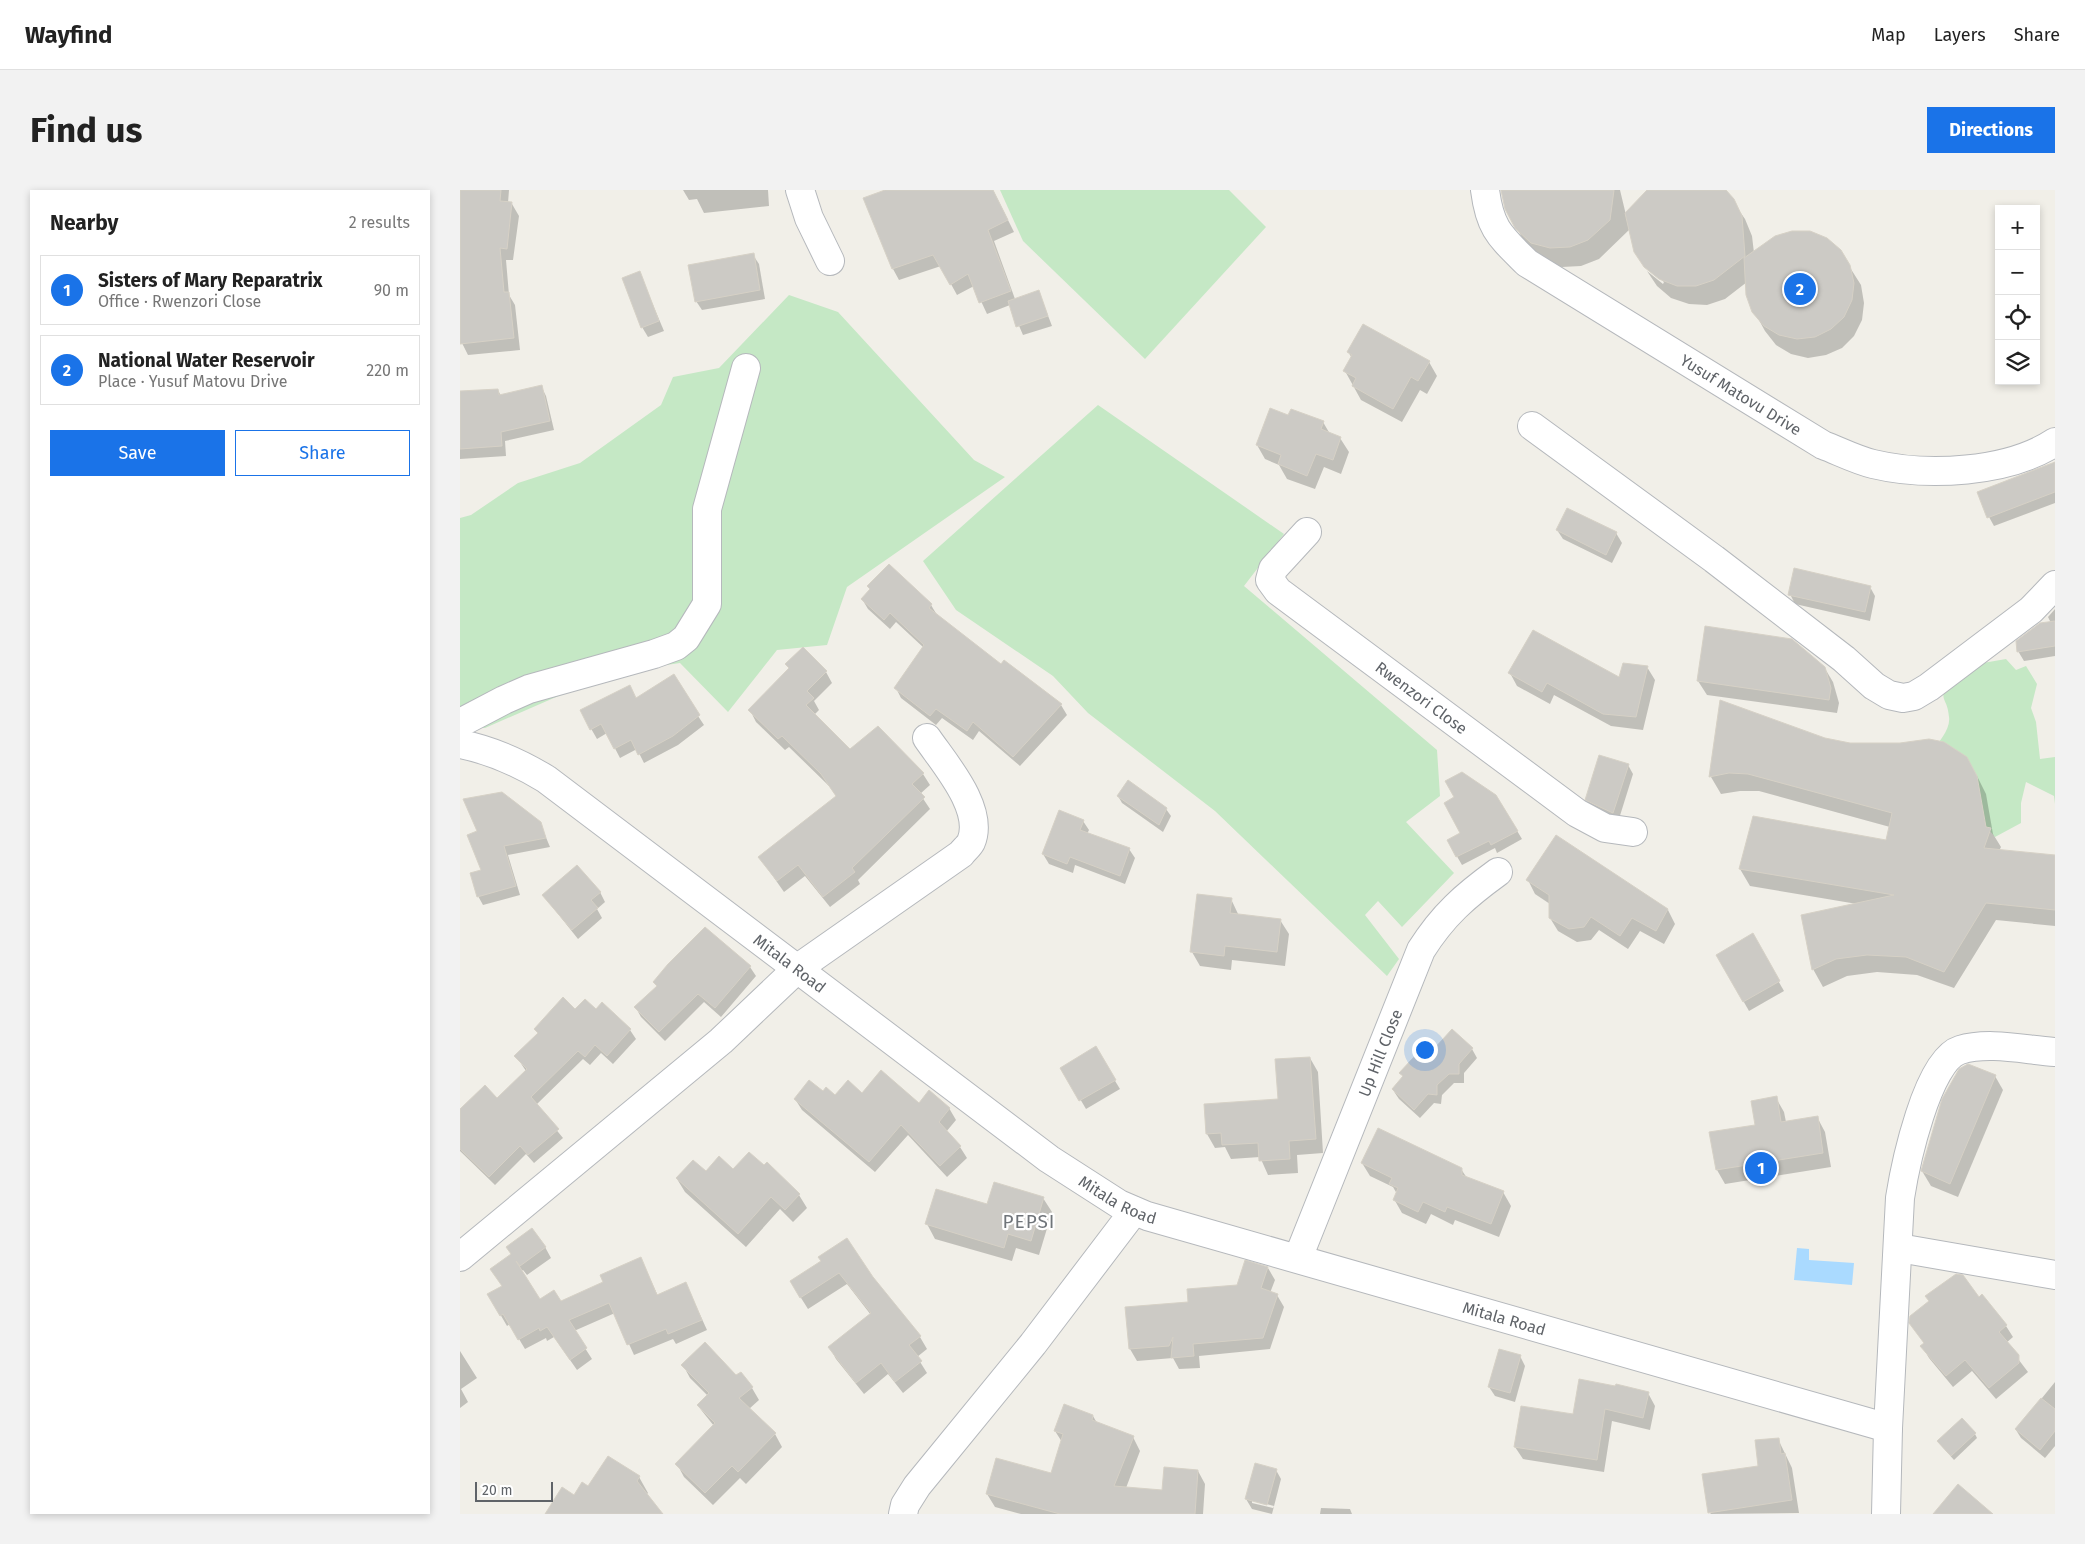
<!DOCTYPE html>
<html lang="en">
<head>
<meta charset="utf-8">
<style>
  body { margin:0; font-family:"Fira Sans",sans-serif; background:#f2f2f2; color:#222 }
  .controls { position:absolute; right:15px; top:15px; display:grid; overflow:hidden; border-radius:0px; box-shadow:0 2px 8px #0003 }
  .controls button { width:45px; height:45px; display:grid; place-items:center; padding:0; border:0; border-bottom:1px solid #e0e0e0; background:#fff; color:#222; font:25px sans-serif }
  .scale { position:absolute; left:15px; bottom:12px; width:78px; box-sizing:border-box; padding-left:5px; border:2px solid #5f6368; border-top:0; font-size:14px; line-height:18px; white-space:nowrap; color:#5f6368; -webkit-text-stroke:4px #fff; paint-order:stroke }
  .you { position:absolute; left:964px; top:859px; width:18px; height:18px; margin:-12px; border:4px solid #fff; border-radius:50%; background:#1a73e8; box-shadow:0 0 0 8px #1a73e833 }
  .badge { display:grid; place-items:center; width:32px; height:32px; border-radius:50%; background:#1a73e8; color:#fff; font-size:16px; font-weight:700 }
  .pin { position:absolute; translate:-50% -50%; border:2px solid #fff; box-shadow:0 1px 5px #0006 }
  .list { margin:0; padding:0; list-style:none }
  h2 { display:flex; justify-content:space-between; align-items:center; height:65px; margin:0; padding:0 20px; font-size:21px }
  h2 small { font-size:16px; font-weight:400; color:#767676 }
  .list li { display:grid; grid-template-columns:32px 1fr auto; gap:15px; align-items:center; box-sizing:border-box; height:70px; margin:0 10px 10px; padding:0 10px; border:1px solid #e0e0e0; border-radius:0px }
  .list b { display:block; font-size:19px; white-space:nowrap }
  .list p { margin:0; font-size:16px; white-space:nowrap; color:#767676 }
  .list em { font-size:16px; font-style:normal; color:#767676 }
  .actions { display:flex; gap:10px; padding:15px 20px }
  .actions a { flex:1; padding:11px 0; border:1px solid #1a73e8; border-radius:0px; text-align:center; font-size:18px; color:#1a73e8 }
  .actions .main { background:#1a73e8; color:#fff }
  .icon { flex:none; width:28px; height:28px; fill:none; stroke:currentColor; stroke-width:2; stroke-linecap:round; stroke-linejoin:round }
  .map { position:relative; flex:none; width:1595px; height:1324px; overflow:hidden; border-radius:0px }
  header { display:flex; align-items:center; gap:30px; box-sizing:border-box; height:70px; padding:0 25px; background:#fff; border-bottom:1px solid #e0e0e0 }
  header strong { font-size:24px }
  nav { display:flex; gap:28px; margin-inline-start:auto; font-size:18px }
  .intro { display:flex; align-items:center; justify-content:space-between; box-sizing:border-box; height:120px; padding:0 30px }
  h1 { margin:0; font-size:35px }
  .button { padding:12px 22px; border-radius:0px; background:#1a73e8; color:#fff; font-size:18px; font-weight:700 }
  main { display:flex; gap:30px; padding:0 30px }
  aside { flex:1; background:#fff; border-radius:0px; box-shadow:0 2px 8px #0003 }
  .map>svg:first-child { display:block }
</style>
</head>
<body>
<header>
<strong>Wayfind</strong>
<nav><a>Map</a><a>Layers</a><a>Share</a></nav>
</header>
<div class="intro"><h1>Find us</h1><a class="button">Directions</a></div>
<main>
<aside>
<h2>Nearby<small>2 results</small></h2>
<ul class="list">
<li><span class="badge">1</span><div><b>Sisters of Mary Reparatrix</b><p>Office · Rwenzori Close</p></div><em>90 m</em></li>
<li><span class="badge">2</span><div><b>National Water Reservoir</b><p>Place · Yusuf Matovu Drive</p></div><em>220 m</em></li>
</ul>
<div class="actions"><a class="main">Save</a><a>Share</a></div>
</aside>
<div class="map">
<svg width="1595" height="1324" viewBox="0 0 1595 1324">
  <rect width="100%" height="100%" fill="#f1efe8"/>
  <g fill="#c5e8c5">
    <polygon points="540,0 769,0 806,37 685,169 563,51"/>
    <polygon points="329,105 378,122 514,270 545,287 387,397 367,455 317,460 268,522 220,473 151,483 25,538 0,538 0,328 11,325 58,293 120,273 201,215 213,187 259,178"/>
    <polygon points="638,215 824,344 784,396 977,560 980,606 946,632 994,683 942,737 918,711 905,725 939,769 927,786 755,621 628,523 593,486 496,420 463,371"/>
    <path d="M1546 469 1556 480 1566 476 1577 494 1571 518 1576 532 1580 569 1595 567V614L1594 606 1566 592 1561 613V633L1535 647 1503 609 1471 563C1478 553 1491 539 1489 527 1487 505 1478 514 1488 488L1523 473Z"/>
  </g>
  <polygon fill="#aadaff" points="1337,1058 1349,1059 1349,1070 1394,1073 1392,1095 1334,1090"/>
  <g fill="#0003" fill-rule="evenodd">
    <polygon points="0,0 49,0 48,13 52,14 59,26 53,70 46,70 49,105 55,115 60,160 8,165 2,153"/>
    <polygon points="223,0 308,0 309,16 244,23 237,9 229,10"/>
    <polygon points="429,0 533,0 554,42 534,51 555,109 579,102 592,136 563,145 550,115 527,124 514,96 497,105 481,76 439,90 433,79"/>
    <polygon points="1042,0 1160,0 1166,25 1189,0 1265,0 1285,29 1292,46 1294,63 1389,76 1401,95 1404,113 1402,130 1394,146 1382,158 1366,165 1348,168 1331,164 1316,155 1305,141 1294,121 1287,92 1265,109 1247,115 1229,114 1211,108 1197,96 1187,81 1203,94 1204,92 1184,75 1170,39 1139,69 1121,76 1102,77 1083,72 1068,58 1046,19"/>
    <polygon points="293,65 299,74 305,109 242,120 236,111"/>
    <polygon points="179,82 204,141 188,147 182,137"/>
    <polygon points="888,162 969,172 977,186 967,204 960,200 942,232 901,210 885,181 892,168"/>
    <polygon points="81,196 86,206 94,240 45,251 46,266 0,269 0,202 38,200 41,206"/>
    <polygon points="829,227 863,232 870,244 880,248 889,262 881,284 864,277 855,299 827,289 819,275 805,269 797,255"/>
    <polygon points="1595,273 1595,313 1534,336 1529,327"/>
    <polygon points="1097,340 1156,343 1162,353 1152,373 1103,349"/>
    <polygon points="1410,397 1415,406 1410,431 1335,414 1330,404"/>
    <polygon points="402,409 471,415 477,425 541,476 601,515 607,525 560,576 519,541 513,550 482,528 476,535 441,508 436,498 464,458 436,432 430,439 408,419"/>
    <polygon points="1595,419 1595,466 1564,471 1558,461 1591,433 1588,427"/>
    <polygon points="1187,477 1195,490 1183,540 1151,536 1094,505 1090,514 1057,496 1050,483 1160,489"/>
    <polygon points="1364,477 1373,492 1379,513 1377,523 1247,505 1238,491"/>
    <polygon points="366,482 372,493 354,511 359,520 354,525 390,561 418,538 463,584 470,595 460,604 470,619 398,690 400,694 370,717 345,686 324,702 300,668 377,607 369,596 329,557 325,560 296,532 290,520"/>
    <polygon points="176,509 238,526 244,535 218,555 184,573 177,559 160,568 147,543 137,549 121,521"/>
    <polygon points="1261,511 1364,549 1517,586 1526,604 1533,644 1541,657 1539,661 1595,666 1595,736 1536,730 1494,798 1457,785 1417,782 1387,786 1363,797 1353,779 1397,714 1290,696 1280,679 1427,652 1430,637 1299,601 1280,601 1261,604 1251,587"/>
    <polygon points="1168,575 1173,584 1158,632 1132,619 1126,609"/>
    <polygon points="658,606 706,619 711,626 703,642 662,613"/>
    <polygon points="1036,606 1062,649 1037,663 1035,658 1002,675 988,651 1002,644"/>
    <polygon points="623,631 629,640 627,644 669,659 675,668 665,694 615,675 613,683 589,674 583,664"/>
    <polygon points="80,633 90,657 48,665 60,705 23,715 18,706 22,680 19,642"/>
    <polygon points="1097,647 1208,720 1215,734 1204,754 1180,741 1168,759 1139,740 1131,750 1117,752 1098,741 1090,728 1090,714 1075,704 1068,690"/>
    <polygon points="140,702 145,712 137,719 142,728 118,749 83,705"/>
    <polygon points="738,706 771,709 779,726 820,730 829,744 825,776 772,770 771,780 740,776 732,762"/>
    <polygon points="245,739 290,777 296,786 261,827 244,812 205,851 181,827 176,818 197,797 194,792"/>
    <polygon points="1292,745 1324,801 1289,821 1257,765"/>
    <polygon points="142,814 170,840 176,849 153,874 141,863 130,875 123,869 76,915 103,948 74,973 66,964 35,995 0,961 0,921 37,910 66,881 56,866 78,844 75,839 116,821 136,821"/>
    <polygon points="635,858 660,899 626,919 602,878"/>
    <polygon points="1012,859 1017,868 1004,883 1004,893 994,893 982,905 981,914 974,913 960,928 939,909 933,900 944,888 941,883 973,861"/>
    <polygon points="850,868 858,882 863,963 837,965 838,983 808,985 800,967 771,969 765,957 755,958 747,944 819,910"/>
    <polygon points="1535,886 1543,900 1498,1007 1471,996 1462,981"/>
    <polygon points="363,903 375,907 402,904 489,918 496,930 486,942 500,957 507,968 487,987 448,945 415,982 342,920 335,909"/>
    <polygon points="1316,908 1324,922 1326,932 1357,927 1365,942 1371,977 1265,994 1257,980 1296,937"/>
    <polygon points="902,973 1001,979 1007,988 1043,1002 1051,1016 1039,1047 995,1030 993,1035 971,1024 966,1034 942,1023 934,1009 937,1004 933,997 910,986"/>
    <polygon points="307,974 339,1005 347,1018 333,1032 320,1019 286,1057 225,1002 217,989 246,983 304,977"/>
    <polygon points="583,1008 592,1022 579,1065 556,1058 552,1071 475,1049 467,1034 528,1016"/>
    <polygon points="85,1057 91,1068 67,1085 63,1080 61,1081 79,1111 100,1112 145,1093 181,1069 198,1106 226,1094 247,1140 216,1154 213,1149 174,1165 155,1123 114,1141 132,1169 117,1180 94,1147 87,1151 86,1148 65,1159 50,1134 47,1136 29,1105 43,1097 32,1079"/>
    <polygon points="362,1072 412,1088 460,1147 467,1159 457,1167 467,1183 443,1203 428,1184 404,1204 376,1169 370,1158 411,1125 387,1094 348,1119 331,1092"/>
    <polygon points="808,1078 815,1090 810,1103 817,1105 824,1117 810,1159 739,1166 740,1178 719,1179 713,1168 677,1171 670,1159 730,1113 778,1096"/>
    <polygon points="1518,1109 1546,1136 1553,1147 1546,1153 1568,1182 1536,1209 1512,1181 1493,1197 1469,1168 1462,1156 1465,1154 1450,1133"/>
    <polygon points="0,1161 17,1188 1,1199 8,1212 0,1218"/>
    <polygon points="1060,1166 1065,1176 1055,1212 1035,1206 1029,1197"/>
    <polygon points="223,1175 276,1187 292,1198 299,1210 289,1219 315,1244 322,1257 286,1294 280,1288 253,1315 224,1287 217,1274 254,1236 238,1216 248,1206 230,1188"/>
    <polygon points="1595,1192 1595,1256 1585,1268 1561,1248 1556,1240"/>
    <polygon points="1188,1203 1195,1216 1190,1240 1152,1231 1144,1282 1063,1269 1055,1257 1114,1226"/>
    <polygon points="633,1226 637,1233 673,1247 680,1261 666,1298 703,1301 738,1281 745,1294 743,1324 561,1324 535,1317 527,1304 592,1285 602,1252 595,1241"/>
    <polygon points="1515,1244 1517,1248 1494,1270 1478,1252"/>
    <polygon points="1318,1249 1332,1278 1339,1323 1250,1324 1299,1277"/>
    <path d="M816 1280 821 1289 812 1324 792 1319 786 1309ZM792 1310 814 1316 813 1318 792 1313Z"/>
    <polygon points="179,1287 188,1303 186,1305 201,1324 93,1324 114,1306 128,1298"/>
    <polygon points="861,1318 890,1319 892,1324 860,1324"/>
  </g>
  <g fill="#cccac5" stroke="#d6d1c6">
    <polygon points="0,0 41,0 40,11 52,12 47,59 40,58 44,102 49,102 54,148 0,154"/>
    <polygon points="425,0 533,0 548,30 528,40 551,101 519,113 508,84 490,95 473,65 432,79 403,8"/>
    <polygon points="1041,0 1154,0 1150,30 1128,50 1110,57 1090,58 1071,53 1055,38 1045,19"/>
    <polygon points="1187,0 1266,0 1274,9 1282,26 1285,66 1254,90 1236,96 1217,96 1199,89 1184,77 1174,62 1165,23"/>
    <polygon points="1332,41 1350,41 1367,48 1381,60 1390,75 1394,93 1392,110 1384,127 1371,139 1355,147 1337,149 1319,145 1304,136 1292,122 1286,105 1284,68 1315,46"/>
    <polygon points="294,63 300,100 235,112 228,75"/>
    <polygon points="180,81 199,131 181,138 162,88"/>
    <polygon points="579,100 588,126 556,137 548,111"/>
    <polygon points="903,134 970,171 958,191 951,187 933,219 892,196 896,188 883,181 892,165 887,162"/>
    <polygon points="82,195 90,231 41,242 42,256 0,259 0,201 38,199 39,205"/>
    <polygon points="810,218 828,225 831,219 864,231 861,239 881,247 873,270 856,264 847,286 818,274 821,265 796,255"/>
    <polygon points="1595,272 1595,302 1527,328 1517,302"/>
    <polygon points="1107,318 1157,342 1146,365 1096,340"/>
    <polygon points="429,374 472,414 469,418 541,474 544,470 602,514 553,567 513,532 507,541 476,519 470,526 434,498 464,455 430,423 424,430 401,409 410,399 407,396"/>
    <polygon points="1334,378 1411,396 1405,422 1328,405"/>
    <polygon points="1595,431 1595,456 1557,462 1556,451 1580,433"/>
    <polygon points="1245,436 1332,449 1365,477 1371,498 1369,510 1237,491"/>
    <polygon points="1073,440 1159,487 1163,473 1188,476 1176,527 1143,524 1087,493 1082,502 1048,483"/>
    <polygon points="343,457 367,481 347,501 354,508 346,515 390,559 418,536 464,583 452,594 465,607 392,678 395,682 363,707 338,675 317,691 298,667 376,606 361,584 322,546 318,549 288,520 329,478 325,474"/>
    <polygon points="214,484 240,525 213,546 178,565 171,550 154,559 141,534 130,540 120,520 170,495 176,508"/>
    <polygon points="1260,510 1365,548 1390,553 1440,553 1469,549 1484,552 1507,567 1517,586 1526,637 1531,638 1524,658 1595,665 1595,720 1526,713 1484,782 1446,767 1407,765 1376,769 1352,780 1341,725 1434,705 1279,679 1293,626 1426,650 1432,623 1288,584 1269,583 1249,587"/>
    <polygon points="1139,565 1169,574 1153,623 1125,610"/>
    <polygon points="1002,582 1036,605 1058,641 1031,655 1029,651 996,667 987,650 1000,643 984,613 994,607 985,591"/>
    <polygon points="668,590 707,618 699,635 657,606"/>
    <polygon points="42,602 81,632 86,648 44,656 56,696 17,707 10,683 21,680 7,645 17,641 3,609"/>
    <polygon points="599,620 624,630 620,640 670,658 660,686 610,667 607,674 582,664"/>
    <polygon points="1096,645 1208,719 1196,741 1172,728 1160,746 1131,727 1124,737 1109,739 1089,728 1089,705 1066,690"/>
    <polygon points="117,675 141,702 131,710 138,718 112,740 82,705"/>
    <polygon points="737,704 772,708 770,723 821,729 817,762 765,756 764,766 730,762"/>
    <polygon points="245,737 291,776 255,818 238,804 199,842 174,817 197,796 193,792 208,774"/>
    <polygon points="1293,743 1320,791 1283,812 1256,765"/>
    <polygon points="103,807 115,819 125,809 136,819 142,812 171,839 147,866 135,855 125,867 118,861 71,907 99,939 68,965 60,956 29,987 0,959 0,919 25,895 37,908 67,879 54,866 78,843 74,839"/>
    <polygon points="992,839 1013,858 999,874 999,884 989,884 977,895 977,905 968,904 954,920 932,899 943,886 939,883 966,854 973,860"/>
    <polygon points="636,856 656,890 619,911 600,878"/>
    <polygon points="850,867 856,949 829,951 830,969 799,971 798,953 762,955 761,943 746,944 744,914 818,909 815,869"/>
    <polygon points="1508,874 1536,885 1490,994 1461,981 1482,909 1499,879"/>
    <polygon points="421,880 459,913 469,900 490,918 479,932 501,956 480,976 441,935 409,972 334,909 349,890 363,901 366,897 375,905 388,890 402,903"/>
    <polygon points="1317,906 1321,932 1358,926 1363,963 1256,980 1249,942 1295,935 1291,911"/>
    <polygon points="918,938 1002,978 1002,985 1044,1001 1031,1034 987,1017 985,1022 963,1012 958,1022 933,1010 938,998 929,994 932,988 901,973"/>
    <polygon points="289,962 304,975 307,972 340,1004 325,1020 311,1007 278,1044 216,988 233,970 246,981 259,966 273,979"/>
    <polygon points="534,992 584,1007 571,1051 548,1044 544,1058 465,1034 476,999 527,1014"/>
    <polygon points="72,1038 86,1057 60,1076 56,1071 80,1109 94,1100 101,1111 143,1092 140,1085 181,1067 197,1105 226,1092 242,1130 208,1144 206,1139 167,1155 149,1113 109,1130 127,1158 110,1170 87,1137 80,1141 79,1138 58,1150 43,1124 40,1126 27,1104 42,1096 30,1079 51,1064 46,1057"/>
    <polygon points="387,1048 413,1087 461,1146 449,1155 462,1171 435,1192 421,1173 396,1193 368,1157 411,1123 379,1083 340,1108 330,1091 361,1071 358,1067"/>
    <polygon points="785,1070 808,1077 801,1098 818,1104 803,1148 733,1154 734,1166 711,1168 713,1147 709,1156 669,1159 665,1117 728,1112 727,1099 777,1095"/>
    <polygon points="1496,1084 1503,1085 1519,1107 1522,1104 1547,1135 1539,1142 1559,1165 1559,1173 1529,1198 1505,1170 1486,1186 1460,1156 1464,1153 1449,1133 1450,1126 1469,1111 1465,1106"/>
    <polygon points="245,1152 276,1185 281,1182 293,1197 279,1208 316,1243 278,1282 272,1276 245,1303 215,1274 255,1233 237,1215 249,1203 221,1175"/>
    <polygon points="1039,1159 1061,1165 1050,1203 1028,1197"/>
    <polygon points="1119,1189 1155,1196 1156,1194 1189,1202 1183,1228 1145,1219 1137,1270 1054,1257 1061,1216 1113,1224"/>
    <polygon points="1581,1208 1595,1219 1595,1241 1580,1260 1555,1239"/>
    <polygon points="604,1214 633,1225 632,1230 674,1246 654,1296 702,1300 704,1277 738,1280 735,1324 600,1324 526,1304 536,1268 591,1283 603,1244 594,1241"/>
    <polygon points="1502,1228 1516,1243 1491,1266 1477,1251"/>
    <polygon points="1319,1248 1321,1264 1325,1263 1332,1310 1248,1323 1242,1284 1298,1276 1295,1250"/>
    <polygon points="148,1266 180,1286 177,1291 203,1324 85,1324 102,1297 114,1305 122,1292 128,1296"/>
    <polygon points="795,1273 817,1279 807,1315 785,1309"/>
    <polygon points="1498,1294 1533,1324 1473,1324"/>
  </g>
  <g fill="none" stroke-linecap="round" stroke-linejoin="round">
    <g stroke="#b5b8bc" stroke-width="30">
      <g id="minor">
        <polyline points="340,0 349,28 370,71"/>
        <path id="s1" d="M1025 0C1030 39 1040 46 1067 73L1363 255C1379 261 1396 270 1413 274 1467 287 1548 283 1595 252"/>
        <polyline points="1072,236 1254,369 1384,469 1414,496 1429,505 1443,508 1454,506 1469,497 1571,420 1595,395"/>
        <path id="s2" d="M847 342 813 379 810 390 818 401 1117 623 1145 638 1173 642"/>
        <polyline points="0,533 44,510 69,499 194,464 216,456 226,448 247,414 247,319 286,178"/>
        <path id="s3" d="M0 554C31 560 58 572 86 589L589 969 659 1014 687 1026 1428 1238"/>
        <polyline points="1439,1058 1595,1085"/>
        <path d="M0 1067 261 851 338 778 501 664C504 660 509 656 511 652 525 619 484 573 467 548"/>
        <path id="s4" d="M838 1068 961 760C983 725 1005 706 1038 682"/>
        <polyline points="443,1324 445,1315 457,1296 573,1154 674,1021"/>
        <path d="M1426 1324 1428 1238 1440 1008C1445 976 1467 870 1500 860 1529 851 1565 860 1595 862"/>
      </g>
    </g>
    <use href="#minor" stroke="#fff" stroke-width="28"/>
  </g>
  <g text-anchor="middle" dominant-baseline="central" stroke-width="4.5" stroke-linejoin="round" paint-order="stroke">
    <g font-size="16" fill="#5f6368" stroke="#fff">
      <text stroke="none"><textPath href="#s1" startOffset="338">Yusuf Matovu Drive</textPath></text>
      <text stroke="none"><textPath href="#s2" startOffset="254">Rwenzori Close</textPath></text>
      <text stroke="none"><textPath href="#s3" startOffset="399">Mitala Road</textPath></text>
      <text stroke="none"><textPath href="#s4" startOffset="221">Up Hill Close</textPath></text>
      <text stroke="none"><textPath href="#s3" startOffset="804">Mitala Road</textPath></text>
      <text stroke="none"><textPath href="#s3" startOffset="1209">Mitala Road</textPath></text>
    </g>
    <g font-size="19" letter-spacing="1" fill="#70757a" stroke="#fff">
      <text x="569" y="1031">PEPSI</text>
    </g>
  </g>
</svg>
<div class="controls">
<button>+</button>
<button>−</button>
<button><svg class="icon" aria-label="locate" viewBox="0 0 24 24"><circle cx="12" cy="12" r="6"/><path d="M12 2v4M12 18v4M2 12h4M18 12h4"/></svg></button>
<button><svg class="icon" aria-label="layers" viewBox="0 0 24 24"><path d="M12 4l9 5-9 5-9-5zM3 14l9 5 9-5"/></svg></button>
</div>
<div class="scale">20 m</div>
<div class="you"></div>
<div class="pin badge" style="left:1301px;top:978px">1</div>
<div class="pin badge" style="left:1340px;top:99px">2</div>
</div>
</main>
</body>
</html>
